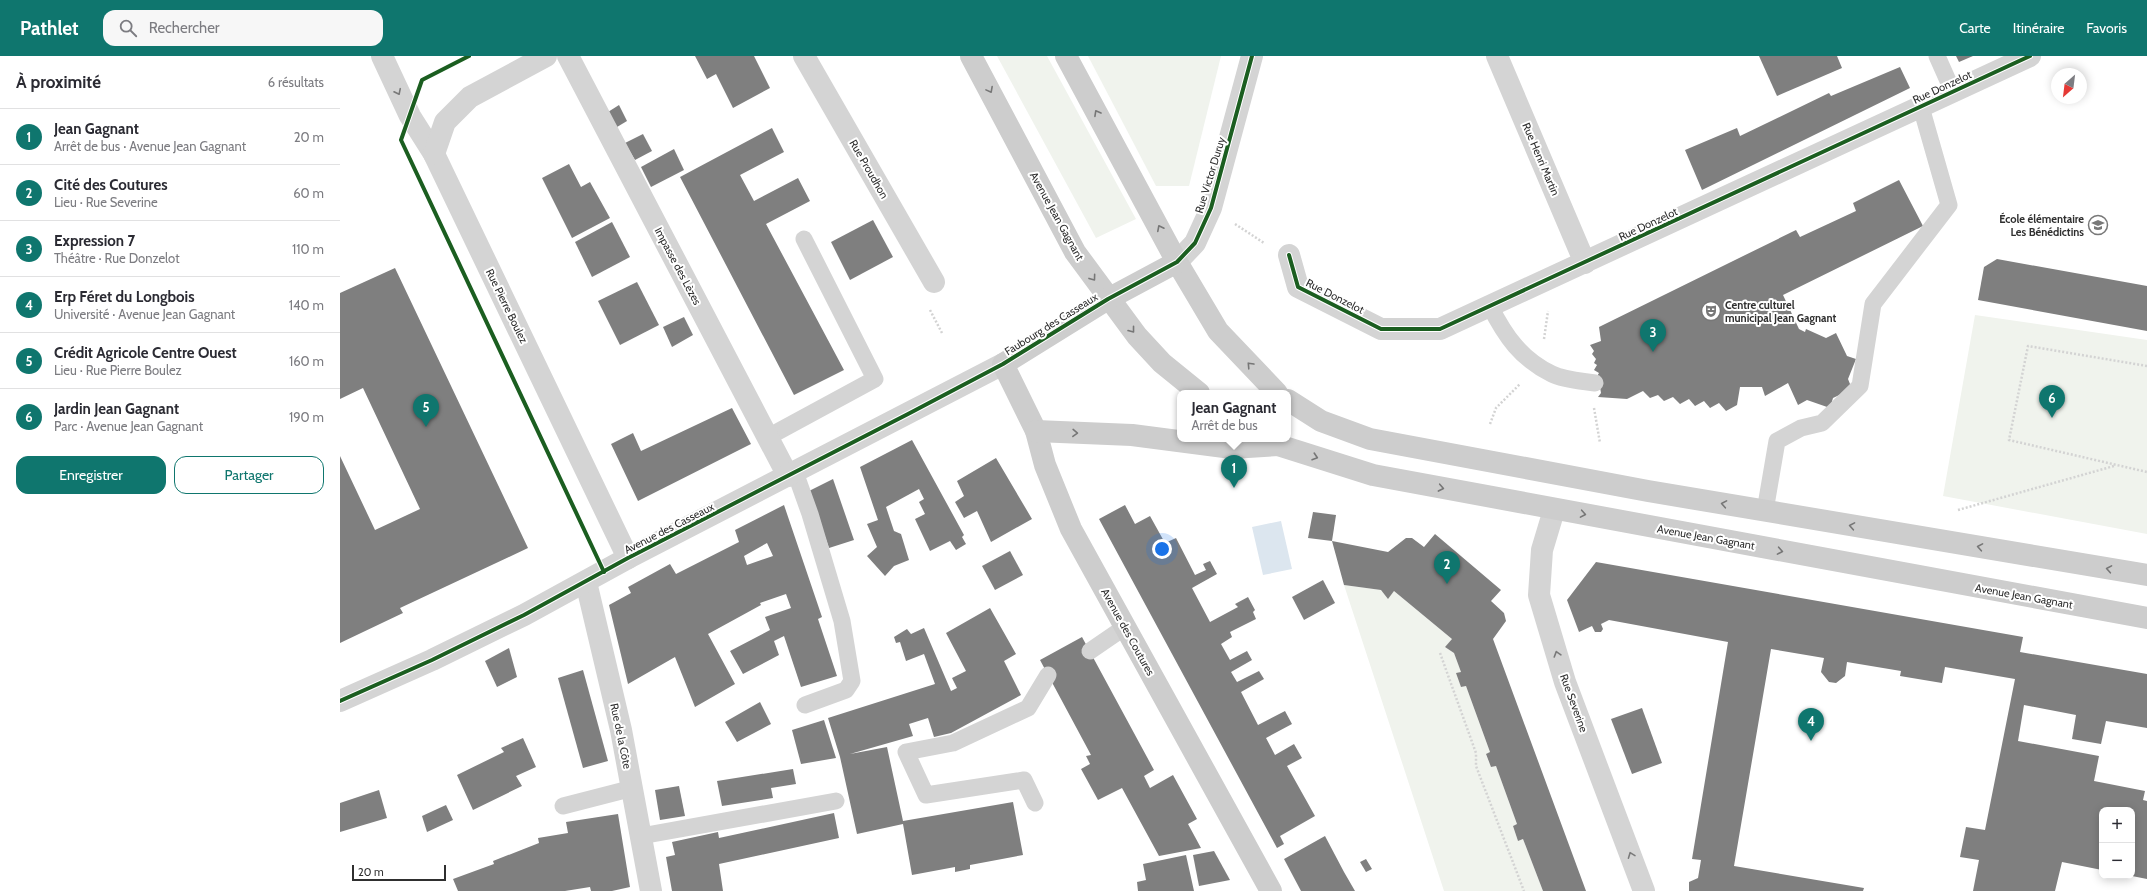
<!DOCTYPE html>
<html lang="fr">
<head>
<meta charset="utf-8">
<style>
  body { margin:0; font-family:Cabin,sans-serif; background:#f7f7f7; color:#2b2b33 }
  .controls { position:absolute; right:12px; bottom:12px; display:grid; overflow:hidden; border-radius:8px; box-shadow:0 2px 10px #0003 }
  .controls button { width:36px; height:36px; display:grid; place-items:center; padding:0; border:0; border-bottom:1px solid #e1e1e2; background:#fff; color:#2b2b33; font:20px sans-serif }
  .compass { position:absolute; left:1711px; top:12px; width:36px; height:36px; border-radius:50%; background:#fff; box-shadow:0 2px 10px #0003; rotate:208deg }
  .scale { position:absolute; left:12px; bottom:10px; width:94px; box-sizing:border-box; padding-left:4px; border:2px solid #2f2f2f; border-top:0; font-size:11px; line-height:14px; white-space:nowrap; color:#2f2f2f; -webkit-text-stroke:3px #fff; paint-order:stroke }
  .you { position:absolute; left:822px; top:493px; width:14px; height:14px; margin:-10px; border:3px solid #fff; border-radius:50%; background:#1a73e8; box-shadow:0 0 0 6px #1a73e833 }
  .badge { display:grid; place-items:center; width:26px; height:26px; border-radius:50%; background:#0f766e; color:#fff; font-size:13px; font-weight:700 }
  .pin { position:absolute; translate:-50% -33px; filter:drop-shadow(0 1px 2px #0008) }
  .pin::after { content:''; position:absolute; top:21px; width:14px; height:12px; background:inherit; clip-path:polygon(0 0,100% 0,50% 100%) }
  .popup { position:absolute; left:837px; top:334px; width:114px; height:52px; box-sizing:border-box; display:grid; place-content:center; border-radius:8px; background:#fff; filter:drop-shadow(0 1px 3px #0005); font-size:13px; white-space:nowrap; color:#7c7c81 }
  .popup b { font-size:15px; color:#2b2b33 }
  .popup::after { content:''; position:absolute; left:50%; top:100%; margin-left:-8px; border:8px solid transparent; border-top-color:#fff }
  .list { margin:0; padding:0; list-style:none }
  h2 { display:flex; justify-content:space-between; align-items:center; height:52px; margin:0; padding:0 16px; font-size:17px }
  h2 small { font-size:13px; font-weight:400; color:#7c7c81 }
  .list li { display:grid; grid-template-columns:26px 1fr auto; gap:12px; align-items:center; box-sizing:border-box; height:56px; padding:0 16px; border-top:1px solid #e1e1e2 }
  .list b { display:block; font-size:15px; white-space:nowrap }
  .list p { margin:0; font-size:13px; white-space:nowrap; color:#7c7c81 }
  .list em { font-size:13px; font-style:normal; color:#7c7c81 }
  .actions { display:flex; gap:8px; padding:12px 16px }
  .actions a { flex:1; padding:9px 0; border:1px solid #0f766e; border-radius:12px; text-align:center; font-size:14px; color:#0f766e }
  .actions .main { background:#0f766e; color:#fff }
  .icon { flex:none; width:22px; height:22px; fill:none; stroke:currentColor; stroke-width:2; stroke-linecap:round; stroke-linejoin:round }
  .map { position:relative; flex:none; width:1807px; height:835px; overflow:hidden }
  header { display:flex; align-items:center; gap:24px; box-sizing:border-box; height:56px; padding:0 20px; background:#0f766e; color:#fff }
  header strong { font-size:19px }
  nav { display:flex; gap:22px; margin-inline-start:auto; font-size:14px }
  .search { width:280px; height:36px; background:#f7f7f7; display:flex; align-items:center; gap:10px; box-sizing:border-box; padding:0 14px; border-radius:12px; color:#7c7c81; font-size:15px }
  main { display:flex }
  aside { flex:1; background:#fff }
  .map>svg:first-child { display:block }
</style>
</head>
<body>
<header>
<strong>Pathlet</strong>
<div class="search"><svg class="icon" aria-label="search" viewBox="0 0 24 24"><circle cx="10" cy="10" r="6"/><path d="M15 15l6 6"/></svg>Rechercher</div>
<nav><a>Carte</a><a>Itinéraire</a><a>Favoris</a></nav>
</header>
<main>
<aside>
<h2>À proximité<small>6 résultats</small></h2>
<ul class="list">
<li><span class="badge">1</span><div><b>Jean Gagnant</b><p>Arrêt de bus · Avenue Jean Gagnant</p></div><em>20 m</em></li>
<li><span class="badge">2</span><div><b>Cité des Coutures</b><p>Lieu · Rue Severine</p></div><em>60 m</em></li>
<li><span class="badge">3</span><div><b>Expression 7</b><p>Théâtre · Rue Donzelot</p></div><em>110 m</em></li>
<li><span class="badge">4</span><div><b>Erp Féret du Longbois</b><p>Université · Avenue Jean Gagnant</p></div><em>140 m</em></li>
<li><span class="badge">5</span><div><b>Crédit Agricole Centre Ouest</b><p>Lieu · Rue Pierre Boulez</p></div><em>160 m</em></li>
<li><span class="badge">6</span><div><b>Jardin Jean Gagnant</b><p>Parc · Avenue Jean Gagnant</p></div><em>190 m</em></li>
</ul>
<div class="actions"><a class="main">Enregistrer</a><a>Partager</a></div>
</aside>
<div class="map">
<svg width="1807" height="835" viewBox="0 0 1807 835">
  <rect width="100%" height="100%" fill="#fff"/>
  <g fill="#f0f3ed">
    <polygon points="657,0 707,0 796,163 756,182"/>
    <polygon points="748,0 881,0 849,130 816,130"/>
    <polygon points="1635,259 1807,284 1807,478 1603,440"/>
    <polygon points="1004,529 1041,534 1048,542 1054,535 1112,583 1105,591 1114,597 1121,616 1117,618 1121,631 1126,630 1150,696 1146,699 1151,711 1156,710 1177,768 1173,770 1178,785 1183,783 1203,835 1104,835"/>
  </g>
  <polygon fill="#dce6ef" points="941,465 952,513 923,519 912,471"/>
  <g fill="#7f7f7f" fill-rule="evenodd">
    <polygon points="355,0 414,0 430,32 393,52 376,18 367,23"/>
    <polygon points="1419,0 1497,0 1502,12 1437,40"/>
    <polygon points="1616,0 1633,0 1619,6"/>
    <polygon points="1560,11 1570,32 1362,134 1345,94 1397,72 1400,80 1489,37 1491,40"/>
    <polygon points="279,49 287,65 277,71 268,56"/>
    <polygon points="432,72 444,96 400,119 414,145 458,122 470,145 426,168 504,314 454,339 340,121"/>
    <polygon points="303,78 312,95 295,104 285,87"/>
    <polygon points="334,93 344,114 311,131 301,111"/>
    <polygon points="229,108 241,131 250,126 270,162 232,182 202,122"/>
    <polygon points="1559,124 1583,170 1443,239 1459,273 1465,276 1466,273 1486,282 1496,277 1507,300 1516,303 1508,323 1512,333 1493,342 1490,352 1467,344 1458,349 1448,327 1425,340 1422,331 1400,331 1397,349 1386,355 1379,347 1370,352 1364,345 1355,350 1349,343 1340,348 1333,341 1324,345 1318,339 1310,342 1303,335 1287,343 1258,341 1261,337 1259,325 1256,322 1259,317 1254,314 1257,309 1254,307 1256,303 1252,298 1254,295 1250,289 1261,285 1259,271 1456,174 1460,181 1516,155 1513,147"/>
    <polygon points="533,164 553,201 510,224 491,186"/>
    <polygon points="272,166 290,201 252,221 235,186"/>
    <polygon points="1657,203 1807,230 1807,275 1638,244 1644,211"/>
    <polygon points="55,212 188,492 60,552 63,557 0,587 0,400 35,474 80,453 23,332 0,343 0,237"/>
    <polygon points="297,226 319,269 280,289 258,245"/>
    <polygon points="344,261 353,279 332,291 323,271"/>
    <polygon points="392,352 411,388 298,445 271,388 293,377 301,395"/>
    <polygon points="572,384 624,479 622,481 626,488 616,494 610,485 590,495 575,463 585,458 579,446 584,443 579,433 546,451 554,475 561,478 569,504 554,510 545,520 527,500 537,491 527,468 538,464 520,411"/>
    <polygon points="656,402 692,463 651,486 637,455 624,462 615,446 624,440 617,425"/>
    <polygon points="493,423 514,484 489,492 469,435"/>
    <path d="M444 449 482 561 478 563 497 620 461 631 444 580 434 585 439 599 403 618 390 595 430 574 425 561 451 552 446 538 420 547 421 549 368 578 395 628 355 651 335 601 288 628 269 549 291 537 288 531 330 508 336 518 399 486 395 474ZM427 487 433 500 407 509 404 500Z"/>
    <polygon points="785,449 795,468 810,460 825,487 836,482 855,519 866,514 863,508 870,505 877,518 852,532 870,566 898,551 895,548 908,541 915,554 913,556 916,563 890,576 892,581 881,588 890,604 907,595 912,604 891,616 897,626 919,615 924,623 901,636 918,669 945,655 952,668 926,682 935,699 954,688 962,702 947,710 975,760 940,780 944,788 937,792 759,463"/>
    <polygon points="973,456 996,459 992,485 968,482"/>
    <polygon points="1095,478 1161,534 1151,545 1164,557 1166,565 1153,583 1246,835 1203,835 1183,783 1178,785 1173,770 1177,768 1156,710 1151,711 1146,698 1150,696 1126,630 1121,631 1116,617 1121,616 1114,597 1105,591 1112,583 1054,535 1048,543 1041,534 1004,529 992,485 1048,496 1066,482 1072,482 1084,491"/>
    <polygon points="670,495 683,519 655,534 642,510"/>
    <polygon points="1256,506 1683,581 1680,596 1807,618 1807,672 1766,665 1761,688 1732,683 1736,659 1684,649 1678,685 1759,700 1754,725 1805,735 1803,744 1807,745 1807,823 1792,820 1792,754 1762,754 1762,814 1722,806 1715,835 1633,835 1639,804 1620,801 1626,771 1645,774 1675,623 1605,611 1602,627 1560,620 1561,615 1507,606 1505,620 1496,627 1489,626 1481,616 1484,602 1431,593 1394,810 1524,832 1523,835 1349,835 1349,826 1358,822 1361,804 1352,803 1388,586 1269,564 1261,568 1263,573 1261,576 1255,576 1252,570 1239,576 1227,544"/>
    <polygon points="983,524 995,547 964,564 952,541"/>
    <polygon points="650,552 676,598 664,605 681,639 611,677 594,681 588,662 569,668 573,680 510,698 547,691 563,765 673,746 683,799 630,809 630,813 615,816 615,811 572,819 563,768 517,778 500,701 488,662 595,628 584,598 566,605 560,586 556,587 554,581 567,573 571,578 584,572 611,635 617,632 612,622 626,615 606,577"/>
    <polygon points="742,581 814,714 804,720 810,732 833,719 857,763 848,768 861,792 819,800 782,732 758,744 741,713 750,708 746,700 751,699 700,604"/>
    <polygon points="169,592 177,621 157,631 145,605"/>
    <polygon points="243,614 268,705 243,712 218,622"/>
    <polygon points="420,646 431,668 397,686 385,666"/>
    <polygon points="1302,652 1322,707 1292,718 1271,663"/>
    <polygon points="484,664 496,702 461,708 452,674"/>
    <polygon points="183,682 196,711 176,720 182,730 133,754 117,719 164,696 161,692"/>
    <polygon points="453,713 456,728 431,732 433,742 382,750 377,725"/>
    <polygon points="339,730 345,760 320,764 315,734"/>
    <polygon points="39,734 47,762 0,776 0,747"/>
    <polygon points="106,749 113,764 87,776 82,760"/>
    <polygon points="494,757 499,782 379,808 383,835 332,835 326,801 335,799 332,786 378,776 379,782"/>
    <polygon points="278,758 290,831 272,835 251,835 250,831 225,835 118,835 113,823 154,808 153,805 199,787 198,782 228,777 226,766"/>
    <polygon points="985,780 1004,816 1015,835 961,835 944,803"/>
    <polygon points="874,795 890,824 859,830 853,799"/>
    <polygon points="846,799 854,835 798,835 797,826 806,824 803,808"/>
    <polygon points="1026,803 1032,813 1026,816 1020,806"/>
  </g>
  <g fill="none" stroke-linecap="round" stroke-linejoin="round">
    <g stroke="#d3d3d3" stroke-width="2.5" stroke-dasharray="2 2" stroke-linecap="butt">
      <polyline points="895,168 924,187"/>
      <polyline points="590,254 602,277"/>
      <polyline points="1204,283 1208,255"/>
      <polyline points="1807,310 1688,290 1669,384 1807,416"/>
      <polyline points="1254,352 1260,387"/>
      <polyline points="1150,368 1156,352 1180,328"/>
      <polyline points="1618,454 1774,410"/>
      <polyline points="1100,597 1136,697 1136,710 1184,835"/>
    </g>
    <g stroke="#d4d4d4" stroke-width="17">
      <polyline points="1597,0 1613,36"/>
      <path d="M1150 250C1165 280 1181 303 1212 318 1224 324 1242 325 1255 327"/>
      <polyline points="428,381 535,323 464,183"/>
      <polyline points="455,416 470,458 502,565 512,625 506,634 465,649"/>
      <polyline points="1425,455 1437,385 1461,372 1482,367 1520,330 1533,248 1609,149 1581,51"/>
      <polyline points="750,595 785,571"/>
      <polyline points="695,747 684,724 586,739 566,696 613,687 688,652 708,619"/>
      <polyline points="223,750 293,732"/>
      <polyline points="301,780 496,745"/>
    </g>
    <g stroke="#d4d4d4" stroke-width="22">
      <polyline points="42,0 70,60 94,98 288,502"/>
      <polyline points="228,0 448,420"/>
      <polyline points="464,0 594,226"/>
      <polyline points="1157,0 1245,207"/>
      <polyline points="94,98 105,66 130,41 206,0"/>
      <polyline points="949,199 958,231 1041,273 1100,273 1690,0"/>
      <polyline points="837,206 855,187 871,152 912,0"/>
      <polyline points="1214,454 1202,494 1199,539 1225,626 1304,835"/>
      <polyline points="246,526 281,674 311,835"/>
      <polyline points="0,645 92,604 184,559 288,502 663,308"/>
    </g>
    <g stroke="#cdcdcd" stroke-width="22">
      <polyline points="631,0 735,196 797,280 822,307 859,337"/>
      <polyline points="726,0 837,206 878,275 937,337"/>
      <polyline points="837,206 768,243 663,308 696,375 705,409 731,473 931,835"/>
      <polyline points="948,344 981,365 1030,383 1308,435 1807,519"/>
      <polyline points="696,375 792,379 892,392 938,389"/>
      <polyline points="929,383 938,389 1033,419 1807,562"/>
    </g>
    <g stroke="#fff" stroke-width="6">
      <g id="cycleway">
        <polyline points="129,0 82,24 61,84 264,516"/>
        <polyline points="949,199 958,231 1041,273 1100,273 1690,0"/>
        <polyline points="0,645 92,604 184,559 288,502 568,358 663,308 768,243 837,206 855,187 871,152 912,0"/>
      </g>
    </g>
    <use href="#cycleway" stroke="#1b5e20" stroke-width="4"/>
  </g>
  <defs><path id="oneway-chevron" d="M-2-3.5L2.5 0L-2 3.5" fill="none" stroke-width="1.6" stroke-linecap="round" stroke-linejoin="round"/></defs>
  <g stroke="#767676">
    <use href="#oneway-chevron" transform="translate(650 34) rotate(62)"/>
    <use href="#oneway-chevron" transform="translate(757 57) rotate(-119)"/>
    <use href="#oneway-chevron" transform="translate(820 172) rotate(-117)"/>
    <use href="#oneway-chevron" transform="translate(753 222) rotate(54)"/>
    <use href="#oneway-chevron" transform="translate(792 274) rotate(52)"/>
    <use href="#oneway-chevron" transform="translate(910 309) rotate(-133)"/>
    <use href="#oneway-chevron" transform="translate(735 377) rotate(2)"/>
    <use href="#oneway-chevron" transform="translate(975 401) rotate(18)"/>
    <use href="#oneway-chevron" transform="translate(1101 432) rotate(11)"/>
    <use href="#oneway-chevron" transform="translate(1384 448) rotate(-170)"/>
    <use href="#oneway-chevron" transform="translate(1243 458) rotate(10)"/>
    <use href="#oneway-chevron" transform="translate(1512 470) rotate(-170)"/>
    <use href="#oneway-chevron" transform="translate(1640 491) rotate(-170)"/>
    <use href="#oneway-chevron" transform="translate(1440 495) rotate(10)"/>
    <use href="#oneway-chevron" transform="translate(1769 513) rotate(-170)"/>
  </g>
  <g stroke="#797979">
    <use href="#oneway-chevron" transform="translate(58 36) rotate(64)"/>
    <use href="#oneway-chevron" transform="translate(1217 598) rotate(-107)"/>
    <use href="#oneway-chevron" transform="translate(1291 799) rotate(-111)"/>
  </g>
  <defs>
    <g id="school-ring" transform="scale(1)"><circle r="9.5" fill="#fff" stroke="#787878" stroke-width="1.5"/><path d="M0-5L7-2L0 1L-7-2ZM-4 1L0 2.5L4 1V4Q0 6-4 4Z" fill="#787878"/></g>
    <g id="theatre-ring" transform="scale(1)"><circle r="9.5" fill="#fff" stroke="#787878" stroke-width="1.5"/><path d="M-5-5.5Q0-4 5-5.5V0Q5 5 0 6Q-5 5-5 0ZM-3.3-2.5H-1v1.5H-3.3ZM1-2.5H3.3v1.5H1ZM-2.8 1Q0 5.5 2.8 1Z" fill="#787878"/></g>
  </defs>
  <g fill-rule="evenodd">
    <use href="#school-ring" x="1758" y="169"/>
    <use href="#theatre-ring" x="1371" y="255"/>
  </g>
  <g text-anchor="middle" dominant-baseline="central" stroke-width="4" stroke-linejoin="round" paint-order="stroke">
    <g font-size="11" fill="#2f2f2f" stroke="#fff">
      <text transform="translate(1602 31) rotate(-25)">Rue Donzelot</text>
      <text transform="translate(1201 103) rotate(67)">Rue Henri Martin</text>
      <text transform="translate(529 113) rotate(60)">Rue Proudhon</text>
      <text transform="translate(870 119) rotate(-73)">Rue Victor Duruy</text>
      <text transform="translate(717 160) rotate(61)">Avenue Jean Gagnant</text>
      <text transform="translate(1308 168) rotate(-25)">Rue Donzelot</text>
      <text transform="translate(338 210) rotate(62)">Impasse des Lèzes</text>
      <text transform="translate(995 240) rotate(27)">Rue Donzelot</text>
      <text transform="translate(167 250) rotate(64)">Rue Pierre Boulez</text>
      <text transform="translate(711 268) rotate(-32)">Faubourg des Casseaux</text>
      <text transform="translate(329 472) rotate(-27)">Avenue des Casseaux</text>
      <text transform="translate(1366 481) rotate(10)">Avenue Jean Gagnant</text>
      <text transform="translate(1684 540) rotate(10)">Avenue Jean Gagnant</text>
      <text transform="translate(788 576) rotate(61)">Avenue des Coutures</text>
      <text transform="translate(1234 647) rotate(70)">Rue Severine</text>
      <text transform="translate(281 680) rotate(78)">Rue de la Côte</text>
    </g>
    <g font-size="11" font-weight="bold" fill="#2f2f2f" stroke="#fff" text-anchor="end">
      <text x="1744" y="163">École élémentaire<tspan x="1744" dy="13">Les Bénédictins</tspan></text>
      <text x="1385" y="249" text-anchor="start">Centre culturel<tspan x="1385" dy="13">municipal Jean Gagnant</tspan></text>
    </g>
  </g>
</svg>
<div class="controls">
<button>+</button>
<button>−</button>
</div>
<svg class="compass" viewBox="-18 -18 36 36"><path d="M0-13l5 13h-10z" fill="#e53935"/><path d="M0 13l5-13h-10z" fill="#7c7c81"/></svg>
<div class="scale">20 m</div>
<div class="you"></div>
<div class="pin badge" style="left:894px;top:432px">1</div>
<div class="popup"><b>Jean Gagnant</b>Arrêt de bus</div>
<div class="pin badge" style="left:1107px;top:528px">2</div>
<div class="pin badge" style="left:1313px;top:296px">3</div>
<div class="pin badge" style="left:1471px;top:685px">4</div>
<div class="pin badge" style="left:86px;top:371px">5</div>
<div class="pin badge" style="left:1712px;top:362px">6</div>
</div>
</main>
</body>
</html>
